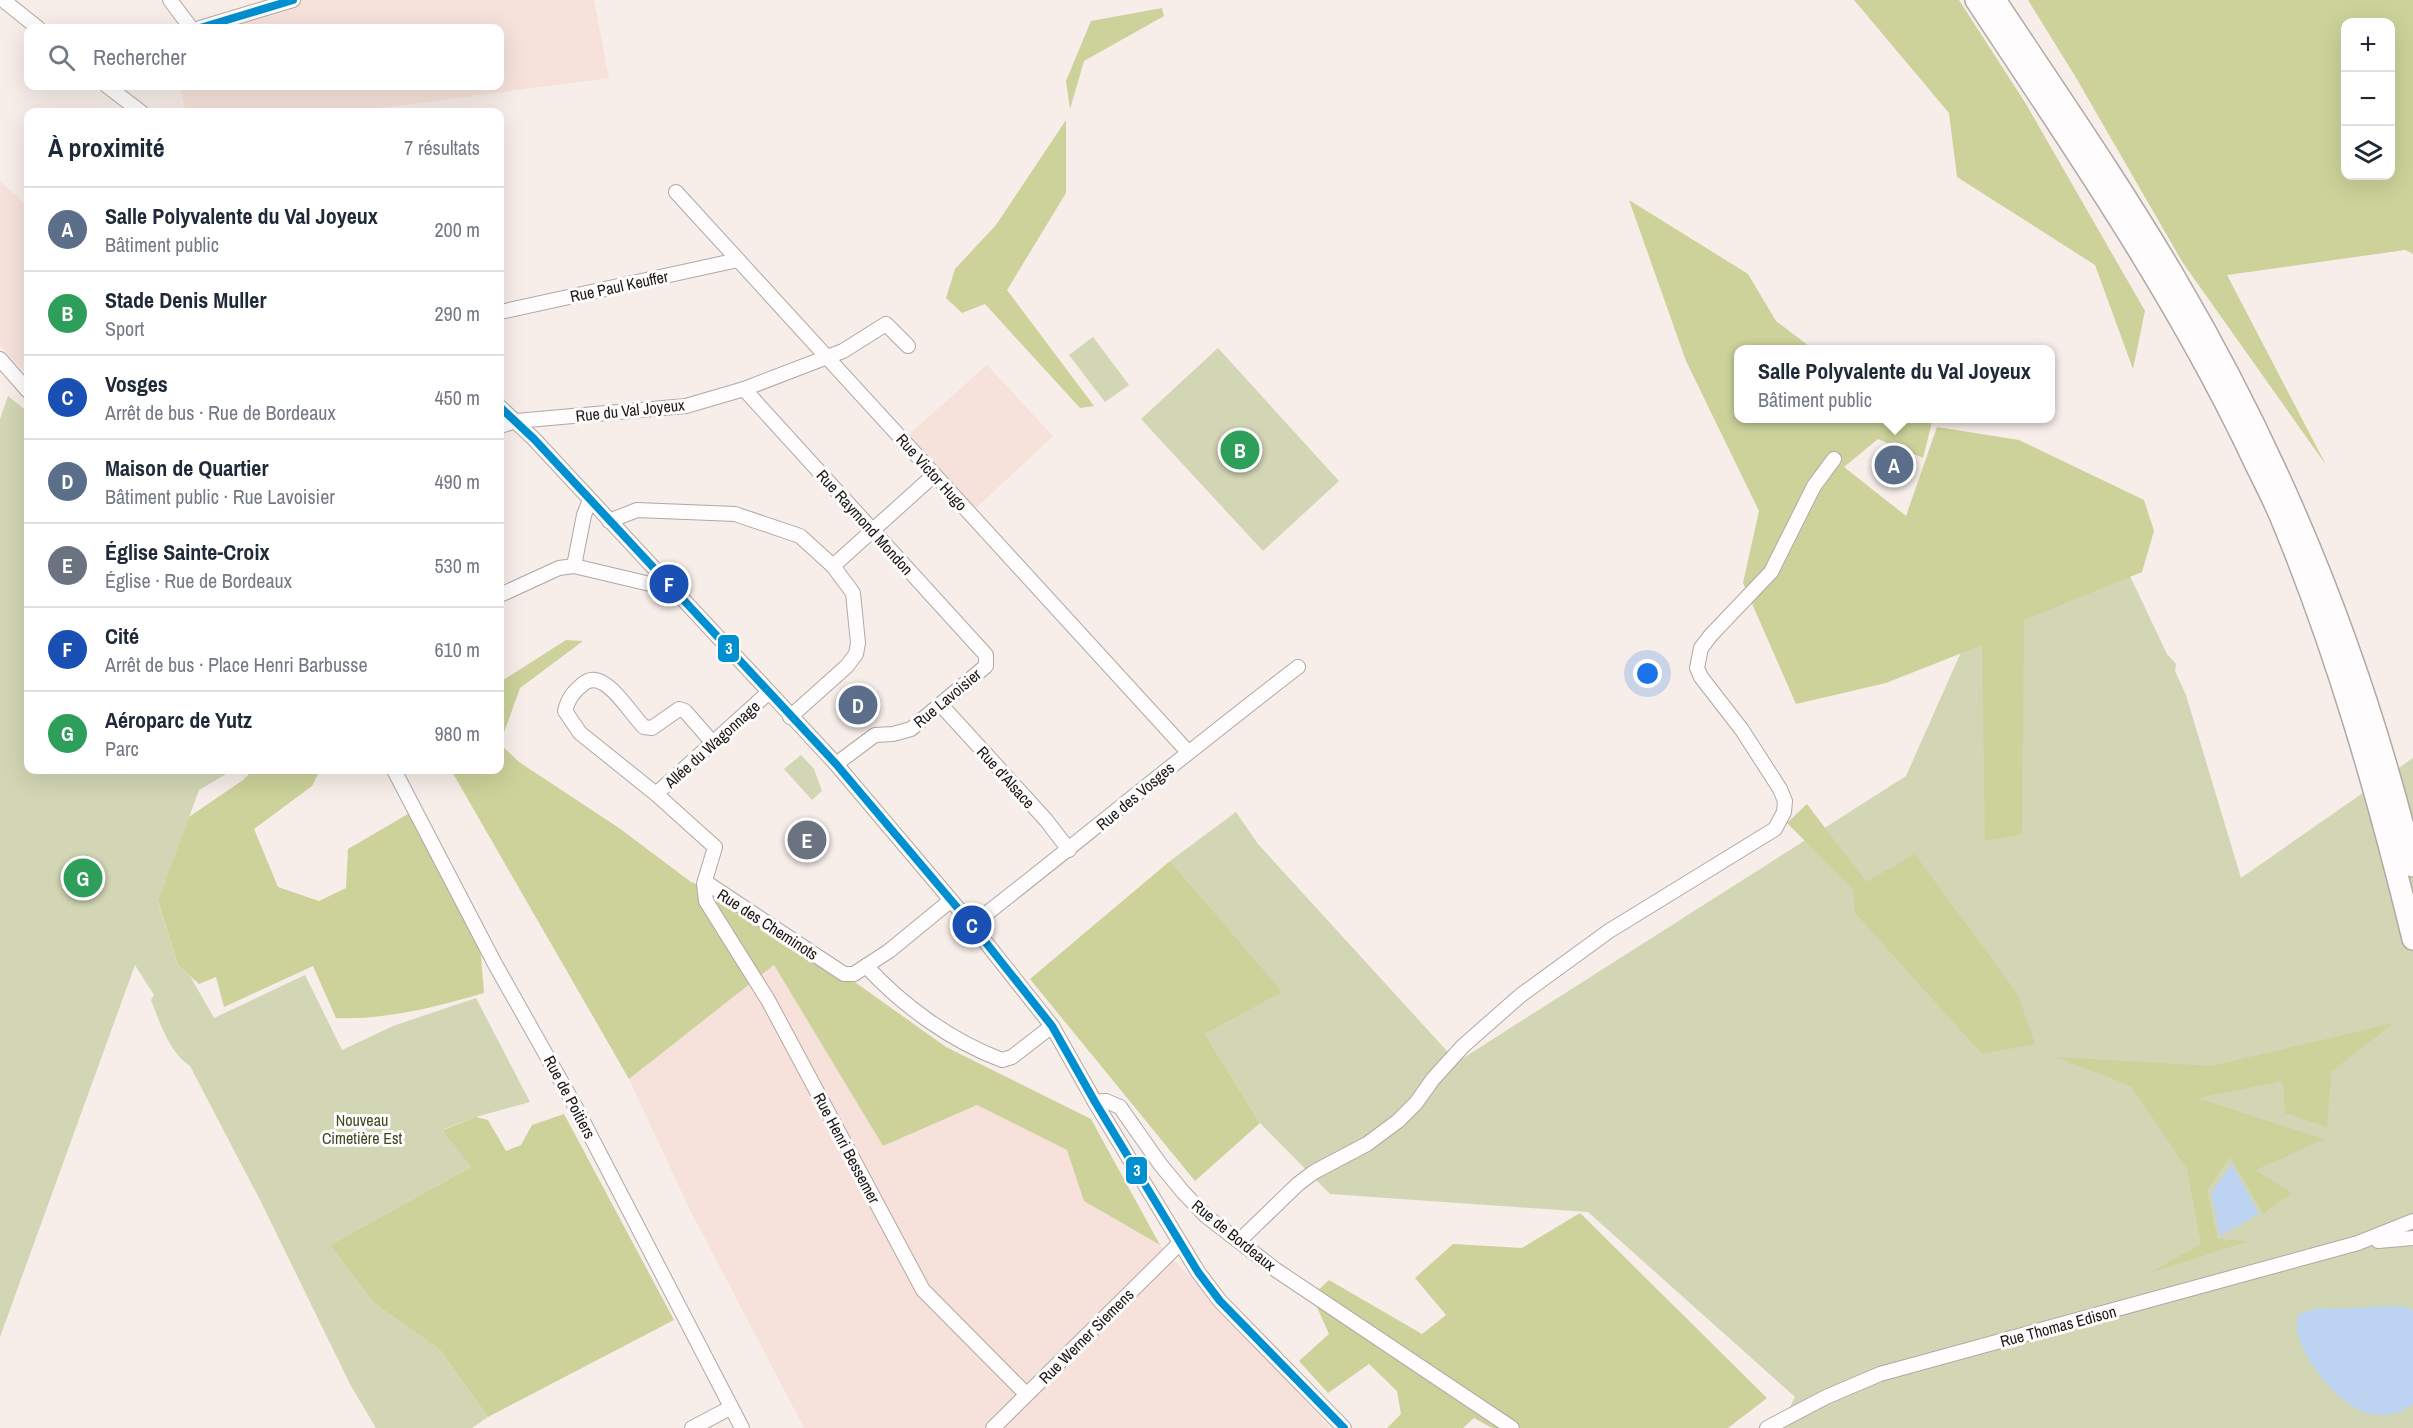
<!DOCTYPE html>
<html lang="fr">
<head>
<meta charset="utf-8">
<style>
  body { margin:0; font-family:"Archivo Narrow",sans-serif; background:#f6f6f7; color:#1f2937 }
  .controls { position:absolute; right:18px; top:18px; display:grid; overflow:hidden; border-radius:12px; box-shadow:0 6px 24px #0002 }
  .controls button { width:54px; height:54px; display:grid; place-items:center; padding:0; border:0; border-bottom:2px solid #e0e1e3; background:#fff; color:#1f2937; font:30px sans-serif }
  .you { position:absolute; left:1648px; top:674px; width:21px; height:21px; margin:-15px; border:4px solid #fff; border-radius:50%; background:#1a73e8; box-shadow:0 0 0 9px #1a73e833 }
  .badge { display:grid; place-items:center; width:39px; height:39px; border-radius:50%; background:#6b6360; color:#fff; font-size:20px; font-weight:700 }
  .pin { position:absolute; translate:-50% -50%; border:3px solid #fff; box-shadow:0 2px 6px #0006 }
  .popup { position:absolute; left:1734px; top:345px; width:321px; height:78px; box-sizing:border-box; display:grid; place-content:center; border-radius:12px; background:#fff; filter:drop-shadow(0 2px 4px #0005); font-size:20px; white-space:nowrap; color:#747a83 }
  .popup b { font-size:22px; color:#1f2937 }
  .popup::after { content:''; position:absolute; left:50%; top:100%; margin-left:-12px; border:12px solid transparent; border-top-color:#fff }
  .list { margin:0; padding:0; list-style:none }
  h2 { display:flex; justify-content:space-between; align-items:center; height:78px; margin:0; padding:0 24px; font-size:26px }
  h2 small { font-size:20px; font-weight:400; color:#747a83 }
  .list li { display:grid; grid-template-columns:39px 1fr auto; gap:18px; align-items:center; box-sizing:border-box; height:84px; padding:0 24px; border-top:2px solid #e0e1e3 }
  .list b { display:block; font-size:22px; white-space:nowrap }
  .list p { margin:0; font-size:20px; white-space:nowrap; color:#747a83 }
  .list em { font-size:20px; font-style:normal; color:#747a83 }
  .icon { flex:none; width:33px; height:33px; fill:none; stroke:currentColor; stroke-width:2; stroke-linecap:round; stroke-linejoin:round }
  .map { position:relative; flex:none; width:2413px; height:1428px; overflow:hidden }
  .search { position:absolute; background:#fff; box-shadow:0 6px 24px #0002; left:24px; top:24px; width:480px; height:66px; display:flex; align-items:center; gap:15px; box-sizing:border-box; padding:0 21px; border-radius:12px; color:#747a83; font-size:22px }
  .panel { position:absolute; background:#fff; box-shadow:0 6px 24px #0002; left:24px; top:108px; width:480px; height:666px; border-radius:12px }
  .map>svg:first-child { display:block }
</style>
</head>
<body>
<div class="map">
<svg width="2413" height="1428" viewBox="0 0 2413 1428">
  <rect width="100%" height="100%" fill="#f7ede9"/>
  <g fill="#f6e2db">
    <polygon points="292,0 594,0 609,78 350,112 186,112 180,86 500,86 500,28 203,28"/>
    <polygon points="0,181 28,207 28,375 0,346"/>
    <polygon points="987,365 1053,436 975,509 907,436"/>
    <polygon points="774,965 883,1146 977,1105 1068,1150 1084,1201 1160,1245 1330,1428 804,1428 688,1206 629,1079"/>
  </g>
  <g fill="#d3d6b4">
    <polygon points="1093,337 1129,385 1105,402 1069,355"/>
    <polygon points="1218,348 1339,481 1263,551 1141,419"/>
    <path d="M8 396 28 412V770H233L199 790 158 902 178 965 190 976 214 1018 305 975 342 1050 393 1026 476 998 530 1102 476 1117 444 1129 471 1167 330 1245 374 1303 440 1350 488 1417 472 1428H376L351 1386 261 1202 190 1066C169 1052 160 1023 151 1000L154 995 135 965 0 1337V419Z"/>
    <polygon points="2119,553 2167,654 2176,664 2175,671 2186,695 2241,878 2413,758 2413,1428 1779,1428 1795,1397 1588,1212 1330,1194 1260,1123 1205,1034 1281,992 1170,861 1236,812 1258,844 1457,1062 1906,776 1966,641"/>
    <polygon points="801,755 814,769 822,791 812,800 784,769"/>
  </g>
  <g fill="#ccd29a" fill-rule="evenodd">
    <polygon points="1854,0 1959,0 2026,104 2145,311 2133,369 2095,265 1957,177 1949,113"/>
    <path d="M2028 0H2413V254L2405 250 2227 275 2326 465 2183 263 2075 76ZM2346 22H2390V176H2346Z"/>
    <polygon points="1162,8 1164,16 1084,61 1070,109 1066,81 1091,21"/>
    <polygon points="1066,120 1066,193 1007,290 1094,406 1080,408 985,304 962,313 946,298 955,269 996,225"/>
    <polygon points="1629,200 1748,274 1776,321 1813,349 1738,350 1738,418 1926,418 1932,422 1923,458 1878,439 1844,467 1906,516 1937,427 2019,440 2144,500 2154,531 2142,572 2024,620 2022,834 1985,841 1982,645 1886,683 1796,704 1743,583 1759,511 1686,361"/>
    <polygon points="566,640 583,641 520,688 500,744 519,762 619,828 691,882 710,890 814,953 946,1047 1091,1119 1160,1245 1084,1201 1067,1150 977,1105 883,1146 774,965 629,1079 451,770 500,770 500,682"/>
    <path d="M253 770H320L312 786 254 829 278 887 319 901 346 888 348 849 413 811 479 934 484 993C436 1007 386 1020 336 1018L313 966 224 1007 216 977 199 984 178 965 158 901 189 817 243 780Z"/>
    <polygon points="1807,804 1866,882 1915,854 2018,995 2035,1044 1982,1054 1855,913 1853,889 1787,823"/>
    <polygon points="1170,861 1282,992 1205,1034 1260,1123 1195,1181 1030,979"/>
    <polygon points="2394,1023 2331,1072 2327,1127 2285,1113 2283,1081 2197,1098 2324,1139 2256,1170 2292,1193 2263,1214 2230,1157 2207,1190 2218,1239 2249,1241 2147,1274 2201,1244 2187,1169 2131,1086 2056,1057 2212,1066"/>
    <polygon points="564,1114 674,1320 488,1417 440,1350 374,1303 330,1245 471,1167 443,1130 476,1117 488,1120 506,1151 521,1145 532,1125"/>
    <polygon points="1580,1213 1767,1398 1728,1428 1492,1428 1474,1418 1463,1428 1387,1428 1401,1414 1397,1391 1369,1364 1328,1393 1299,1361 1329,1334 1312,1296 1329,1280 1422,1334 1446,1315 1415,1278 1453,1244 1522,1248"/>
  </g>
  <g fill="#bcd3f1">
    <polygon points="2232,1164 2259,1214 2220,1236 2211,1193"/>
    <path d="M2402 1306 2413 1310V1404C2400 1414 2386 1417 2370 1414 2340 1408 2288 1347 2298 1315L2313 1309Z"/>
  </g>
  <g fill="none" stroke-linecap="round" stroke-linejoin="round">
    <g stroke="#b0a8a5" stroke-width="16">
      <g id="minor">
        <polyline points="3,0 38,28"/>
        <polyline points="170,0 191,28"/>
        <polyline points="200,28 293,0"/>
        <polyline points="107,86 141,112"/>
        <polyline points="676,192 1188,752"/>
        <polyline points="500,312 738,260"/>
        <polyline points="0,359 28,391"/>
        <polyline points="744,389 986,655 986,666 911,729 893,734 875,735 836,764"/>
        <polyline points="500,407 534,439 836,764 972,925 1052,1026 1095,1102 1198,1272 1220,1301 1344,1428"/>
        <polyline points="500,426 516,421 686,406 744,389 843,351 886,324 908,346"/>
        <polyline points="609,521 637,510 735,514 800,536 833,566 853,593 858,643 856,654 847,666 790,717"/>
        <polyline points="574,566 584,515 590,500"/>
        <polyline points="833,566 934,475"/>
        <polyline points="500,595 559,568 574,566 650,584 669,584"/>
        <polyline points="941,705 1046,820 1069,850"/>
        <path d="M713 743 685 711 679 709 652 728 644 727C630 714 604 666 583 684 573 692 568 699 565 711L580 733 656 794 715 847 704 884 706 901 768 1000 923 1290 1026 1394"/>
        <polyline points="394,770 495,964 575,1106 742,1428"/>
        <polyline points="656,794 768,693"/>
        <path d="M705 880 707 883 844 974H854L866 966C903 1006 951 1041 1002 1060L1012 1057 1052 1026"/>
        <path d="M972 925C1081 840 1188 751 1298 667"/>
        <polyline points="866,966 889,951 950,901"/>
        <polyline points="1095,1102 1106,1101 1120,1107 1160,1164 1183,1192 1206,1216 1276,1270 1512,1428"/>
        <polyline points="1239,1241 1298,1184 1314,1172 1367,1144 1398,1121 1416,1103 1433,1079 1463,1046 1521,995 1609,931 1775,829 1784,812 1785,801 1780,789 1742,730 1701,677 1697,668 1701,648 1711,635 1771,572 1814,486 1834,459"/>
        <polyline points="2378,1241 2413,1238"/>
        <polyline points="692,1428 730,1408"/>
        <polyline points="993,1428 1179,1244"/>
        <polyline points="1767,1428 1826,1397 1880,1374 2358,1243 2413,1221"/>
      </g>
    </g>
    <g stroke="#b0a8a5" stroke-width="24">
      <g id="highway">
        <path d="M1976 0C2073 147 2172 290 2248 448 2258 470 2270 492 2280 515 2337 652 2378 795 2413 939"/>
        <path d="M1995 0C2056 92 2119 183 2175 278 2283 461 2363 660 2413 866"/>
      </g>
    </g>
    <use href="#minor" stroke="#fefcfc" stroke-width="14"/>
    <use href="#highway" stroke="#fefcfc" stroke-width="21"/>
    <g stroke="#fcfcfc" stroke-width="12">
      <g id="bus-1">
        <polyline points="200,28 293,0"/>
        <polyline points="500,407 534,439 836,764 972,925 1052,1026 1095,1102 1198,1272 1220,1301 1344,1428"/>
      </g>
    </g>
    <use href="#bus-1" stroke="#008fd0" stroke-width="8"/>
  </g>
  <g text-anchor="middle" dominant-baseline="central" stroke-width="6" stroke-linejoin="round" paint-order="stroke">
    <g font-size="16" fill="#1f1916" stroke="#fcfcfc">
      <text transform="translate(619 286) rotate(-12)">Rue Paul Keuffer</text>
      <text transform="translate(630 410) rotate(-6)">Rue du Val Joyeux</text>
      <text transform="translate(932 472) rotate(48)">Rue Victor Hugo</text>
      <text transform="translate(865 522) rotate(48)">Rue Raymond Mondon</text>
      <text transform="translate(947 698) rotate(-40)">Rue Lavoisier</text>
      <text transform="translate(712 744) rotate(-42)">Allée du Wagonnage</text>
      <text transform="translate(1006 777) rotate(48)">Rue d'Alsace</text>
      <text transform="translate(1135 796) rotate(-40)">Rue des Vosges</text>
      <text transform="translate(768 924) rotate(33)">Rue des Cheminots</text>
      <text transform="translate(570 1097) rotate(62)">Rue de Poitiers</text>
      <text transform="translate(847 1148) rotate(62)">Rue Henri Bessemer</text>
      <text transform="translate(1234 1235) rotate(39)">Rue de Bordeaux</text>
      <text transform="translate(2058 1326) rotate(-15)">Rue Thomas Edison</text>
      <text transform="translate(1086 1336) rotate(-45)">Rue Werner Siemens</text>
    </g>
    <g font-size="16" fill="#3f471e" stroke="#fcfcfc">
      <text x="362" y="1120">Nouveau<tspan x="362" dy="18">Cimetière Est</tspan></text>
    </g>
  </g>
  <g stroke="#fcfcfc" stroke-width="2">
    <rect x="717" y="634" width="23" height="29" rx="6" fill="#008fd0"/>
    <rect x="1125" y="1156" width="23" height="29" rx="6" fill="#008fd0"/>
  </g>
  <g font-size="16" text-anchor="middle" font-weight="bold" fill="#fff">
    <text x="729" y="654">3</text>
    <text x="1137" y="1176">3</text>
  </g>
</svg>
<div class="controls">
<button>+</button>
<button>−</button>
<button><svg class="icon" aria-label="layers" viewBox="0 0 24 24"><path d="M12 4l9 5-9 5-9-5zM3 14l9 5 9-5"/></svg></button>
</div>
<div class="you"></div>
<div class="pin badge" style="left:1894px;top:465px;background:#5c6f8a">A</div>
<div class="popup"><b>Salle Polyvalente du Val Joyeux</b>Bâtiment public</div>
<div class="pin badge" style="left:1240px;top:450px;background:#2e9e5b">B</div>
<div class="pin badge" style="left:972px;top:925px;background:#1a4fb4">C</div>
<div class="pin badge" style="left:858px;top:705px;background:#5c6f8a">D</div>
<div class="pin badge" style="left:807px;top:840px;background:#6b7280">E</div>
<div class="pin badge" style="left:669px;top:584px;background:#1a4fb4">F</div>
<div class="pin badge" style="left:83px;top:878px;background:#2e9e5b">G</div>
<div class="search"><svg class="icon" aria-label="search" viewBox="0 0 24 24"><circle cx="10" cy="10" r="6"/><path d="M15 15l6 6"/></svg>Rechercher</div>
<section class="panel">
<h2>À proximité<small>7 résultats</small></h2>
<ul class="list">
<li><span class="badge" style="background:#5c6f8a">A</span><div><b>Salle Polyvalente du Val Joyeux</b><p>Bâtiment public</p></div><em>200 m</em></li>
<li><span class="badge" style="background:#2e9e5b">B</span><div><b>Stade Denis Muller</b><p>Sport</p></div><em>290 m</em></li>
<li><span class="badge" style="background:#1a4fb4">C</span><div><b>Vosges</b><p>Arrêt de bus · Rue de Bordeaux</p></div><em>450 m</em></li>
<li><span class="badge" style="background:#5c6f8a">D</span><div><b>Maison de Quartier</b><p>Bâtiment public · Rue Lavoisier</p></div><em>490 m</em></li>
<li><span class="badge" style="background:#6b7280">E</span><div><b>Église Sainte-Croix</b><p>Église · Rue de Bordeaux</p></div><em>530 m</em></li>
<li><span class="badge" style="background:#1a4fb4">F</span><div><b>Cité</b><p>Arrêt de bus · Place Henri Barbusse</p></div><em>610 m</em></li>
<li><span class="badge" style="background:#2e9e5b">G</span><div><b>Aéroparc de Yutz</b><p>Parc</p></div><em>980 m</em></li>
</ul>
</section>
</div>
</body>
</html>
